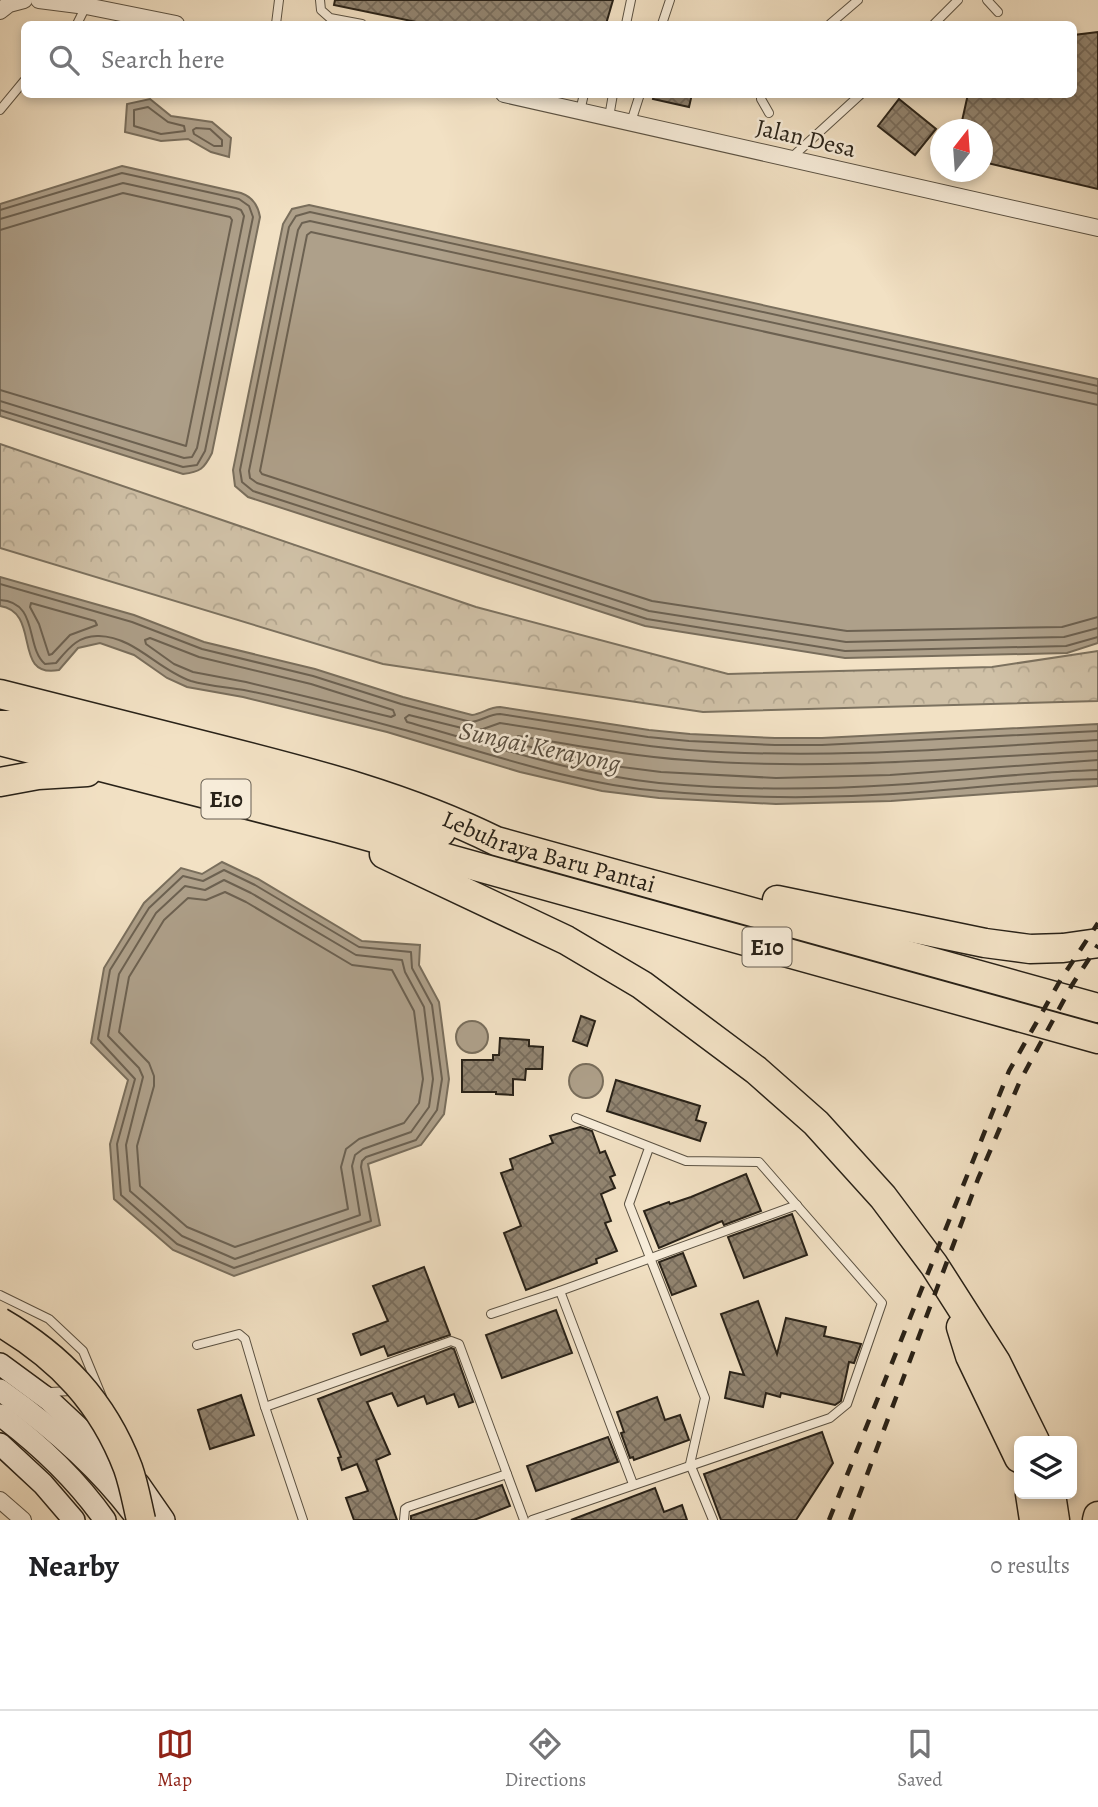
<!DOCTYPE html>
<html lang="en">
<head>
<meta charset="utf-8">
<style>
  body { margin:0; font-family:Alegreya,serif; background:#f6f6f6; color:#202124 }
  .controls { position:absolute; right:21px; bottom:21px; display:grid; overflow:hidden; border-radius:10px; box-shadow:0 4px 10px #0003 }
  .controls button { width:63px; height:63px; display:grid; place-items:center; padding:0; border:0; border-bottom:2px solid #e0e0e0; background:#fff; color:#202124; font:35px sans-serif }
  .compass { position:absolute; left:930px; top:119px; width:63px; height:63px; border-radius:50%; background:#fff; box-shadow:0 4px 10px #0003; rotate:17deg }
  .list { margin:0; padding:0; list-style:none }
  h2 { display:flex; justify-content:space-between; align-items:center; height:91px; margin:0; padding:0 28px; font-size:30px }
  h2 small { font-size:23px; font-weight:400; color:#757577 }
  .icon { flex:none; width:38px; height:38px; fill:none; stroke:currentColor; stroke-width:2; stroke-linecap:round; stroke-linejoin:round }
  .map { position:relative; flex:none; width:1098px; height:1520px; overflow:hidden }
  .search { position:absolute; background:#fff; box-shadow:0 4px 10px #0003; left:21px; right:21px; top:21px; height:77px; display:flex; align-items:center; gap:18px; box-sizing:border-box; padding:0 24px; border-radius:10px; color:#757577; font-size:26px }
  .sheet { height:189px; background:#fff }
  nav { display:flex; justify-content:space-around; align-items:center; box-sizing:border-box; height:98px; border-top:2px solid #e0e0e0; background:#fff; font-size:19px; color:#757577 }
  nav a { display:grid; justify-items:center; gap:4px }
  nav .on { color:#8f2418 }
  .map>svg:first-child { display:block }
</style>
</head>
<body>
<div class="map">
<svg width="1098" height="1520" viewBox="0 0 1098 1520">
  <defs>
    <pattern id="forest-crowns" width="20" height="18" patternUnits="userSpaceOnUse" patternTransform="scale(1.75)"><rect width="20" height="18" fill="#d0c1a7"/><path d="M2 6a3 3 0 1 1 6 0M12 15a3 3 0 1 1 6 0" fill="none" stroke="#b3a68f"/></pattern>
    <pattern id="building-cross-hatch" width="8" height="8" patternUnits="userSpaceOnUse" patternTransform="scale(1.75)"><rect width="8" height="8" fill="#928571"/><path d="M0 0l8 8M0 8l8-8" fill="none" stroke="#776c5c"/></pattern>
  </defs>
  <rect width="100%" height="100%" fill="#f2e1c4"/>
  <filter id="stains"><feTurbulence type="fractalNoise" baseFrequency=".00286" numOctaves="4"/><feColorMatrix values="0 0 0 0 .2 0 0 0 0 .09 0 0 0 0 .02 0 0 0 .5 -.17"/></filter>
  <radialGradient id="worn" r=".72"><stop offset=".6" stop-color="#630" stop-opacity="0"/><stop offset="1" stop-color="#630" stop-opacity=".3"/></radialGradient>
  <polygon fill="url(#forest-crowns)" stroke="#7c7260" stroke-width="2" points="0,444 476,607 728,674 992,667 1098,651 1098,701 703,712 383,664 0,548"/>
  <g fill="#aea08a" stroke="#796e5c" stroke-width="2">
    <polygon points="150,99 171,116 212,122 231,138 229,157 211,152 188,139 161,141 125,132 127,104"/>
    <path d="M122 166 241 193C253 197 258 205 260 217L212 453C204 469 200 472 183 474L0 416V204Z"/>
    <polygon points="309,205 1098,379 1098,643 1067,653 845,658 645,626 248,497 235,486 233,470 283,224 292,209"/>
    <path d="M0 577 134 615 204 642 315 669 403 697 472 715C482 714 489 707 500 707L649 730 690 734 775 738H822L1098 724V786L891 801 776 804 659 798 602 791 520 772 387 732 243 697 187 687 167 678 134 655 100 643 78 648 59 670C11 679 42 612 0 606Z"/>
    <polygon points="222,862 258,879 362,941 420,945 419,965 439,1002 449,1079 444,1114 421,1145 368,1164 380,1225 234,1276 173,1250 114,1199 110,1144 128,1080 91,1043 104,968 144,903 181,868 202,874"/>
    <circle cx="472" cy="1037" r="16"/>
    <circle cx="586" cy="1081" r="17"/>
  </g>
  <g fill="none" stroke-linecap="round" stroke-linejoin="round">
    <g stroke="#6c6151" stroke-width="2">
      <polygon points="148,107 168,122 184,126 185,131 161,134 134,126 134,110"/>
      <polygon points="196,128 210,129 222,140 222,146 214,146 194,134 193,130"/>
      <polyline points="0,210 122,173 239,199 249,206 253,217 205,451 197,465 183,467 0,410"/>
      <polyline points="0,219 123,183 236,208 241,210 244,216 197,448 192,457 184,458 0,401"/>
      <polyline points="0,230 123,193 230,217 232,220 186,446 0,390"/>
      <polyline points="1098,386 310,212 296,216 289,227 240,470 242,482 253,491 647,619 845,651 1066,646 1098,637"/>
      <polyline points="1098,394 310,221 302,223 298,230 249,471 250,478 257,483 649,611 846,642 1064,637 1098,628"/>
      <polyline points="1098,405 311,232 307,235 260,471 262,474 652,601 847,631 1062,627 1098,617"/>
      <path d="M0 584 132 622 202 649 313 676 401 704 471 722C482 721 489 714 500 714L648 737 689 741 775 745H822L1098 731"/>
      <path d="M0 600C39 602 25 647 45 664L56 663C68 649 78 635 99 636 135 637 158 670 191 681 208 686 226 687 244 690 300 701 357 717 412 732 494 755 575 784 660 791 737 798 815 799 893 794 961 790 1030 780 1098 779"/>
      <polygon points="31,603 95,621 97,625 70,635 52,654 49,655 39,624 30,607"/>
      <polygon points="150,638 199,657 311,684 393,710 395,715 391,717 246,682 193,672 174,664 146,644 145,640"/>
      <path d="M1098 740C962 748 825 760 689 750 626 745 563 732 500 723L483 729 470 730 409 715 405 718 407 722C490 745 573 774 659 783 736 790 815 790 892 785 961 781 1029 772 1098 770"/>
      <path d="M1098 751C962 758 823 771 687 760 630 756 574 745 518 736L514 739 516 743 527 746 606 765 661 772 776 778 890 775 1098 760"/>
      <polygon points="224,870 255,885 359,947 411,952 412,968 432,1005 442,1079 437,1110 416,1140 366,1157 362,1161 361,1167 371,1221 234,1268 177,1244 121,1195 117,1144 135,1079 98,1039 110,970 149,908 183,876 203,881"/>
      <polygon points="224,880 251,893 356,955 402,960 405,972 424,1007 433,1079 429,1107 411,1132 363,1149 355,1155 352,1166 360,1215 235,1259 182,1236 130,1191 126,1145 143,1077 139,1068 108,1036 119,974 156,913 185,886 205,890"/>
      <polygon points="225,892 246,902 352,965 392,970 414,1011 423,1079 419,1103 404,1123 359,1139 346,1149 341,1167 348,1209 235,1247 187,1227 140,1186 137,1146 154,1086 154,1076 149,1063 119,1032 129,977 164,920 188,898 206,900"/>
    </g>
  </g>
  <g fill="url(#building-cross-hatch)" stroke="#292218" stroke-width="2">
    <polygon points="335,0 613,0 606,24 426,24 334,5"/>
    <polygon points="1098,32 1098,189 983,162 983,130 960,130 968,94 1074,94 1074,35"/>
    <polygon points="654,94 692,94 689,107 653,99"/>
    <polygon points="899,99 936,129 915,155 878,126"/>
    <polygon points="581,1016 595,1021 587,1046 573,1041"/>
    <polygon points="500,1038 529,1040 529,1046 543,1047 542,1069 526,1069 525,1080 513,1079 513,1095 496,1094 496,1092 462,1092 462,1060 493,1060 493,1055 499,1055"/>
    <polygon points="616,1080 700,1106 696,1120 706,1123 700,1141 607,1111"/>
    <polygon points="580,1127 592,1131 600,1153 605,1151 615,1175 610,1177 615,1188 601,1194 611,1221 605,1223 617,1251 596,1259 597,1263 526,1290 504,1233 521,1226 501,1173 513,1169 510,1159 553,1143 550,1136"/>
    <polygon points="746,1174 761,1211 724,1225 722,1221 659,1248 644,1211 669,1202 670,1204 691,1197"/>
    <polygon points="792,1214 807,1255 744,1278 728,1237"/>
    <polygon points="683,1253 696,1286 672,1295 659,1262"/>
    <polygon points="424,1267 450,1335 388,1356 384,1346 361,1355 353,1334 388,1321 373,1286"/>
    <polygon points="758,1301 777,1354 786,1318 826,1327 824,1336 861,1344 854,1363 849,1362 841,1401 835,1405 781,1393 780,1397 766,1393 763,1407 725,1398 730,1372 744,1375 721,1314"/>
    <polygon points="556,1310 572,1353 502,1378 486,1335"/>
    <polygon points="451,1348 454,1349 473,1402 459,1407 454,1394 427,1404 424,1396 398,1406 392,1393 367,1402 390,1454 376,1460 397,1520 354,1520 346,1498 368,1491 357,1464 342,1470 338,1458 341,1457 318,1399"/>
    <polygon points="241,1395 254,1435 210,1449 198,1410"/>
    <polygon points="657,1397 665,1420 680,1415 689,1440 634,1460 633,1457 630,1458 621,1433 624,1432 617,1412"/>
    <polygon points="822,1432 833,1463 796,1520 721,1520 704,1474"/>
    <polygon points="608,1437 618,1462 536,1491 527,1466"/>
    <polygon points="502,1485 510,1506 474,1520 411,1520 411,1516"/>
    <polygon points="655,1488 664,1512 682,1505 687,1520 571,1520"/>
  </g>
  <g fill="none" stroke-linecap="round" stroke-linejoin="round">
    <g stroke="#5b5243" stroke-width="10">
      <g id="service">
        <polyline points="320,0 321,10 330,18 362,24"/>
        <polyline points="987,0 998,12"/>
        <polyline points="77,24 86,6"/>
        <polyline points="276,24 279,0"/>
        <polyline points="626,24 631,0"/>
        <polyline points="662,24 670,0"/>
        <polyline points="830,24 858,0"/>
        <polyline points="934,24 958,0"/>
        <polyline points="761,94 761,99 769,113"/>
        <polyline points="0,110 24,81"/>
        <polyline points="580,111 584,94"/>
        <polyline points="609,117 613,94"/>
        <polyline points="631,122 640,94"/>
        <polyline points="791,158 861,94"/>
        <polyline points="649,1148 629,1204 705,1398 690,1464 713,1520"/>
        <polyline points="560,1291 797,1205"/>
        <polyline points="0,1295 49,1319 83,1351 102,1397"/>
        <polyline points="491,1314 560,1291 633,1484"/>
        <polyline points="197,1345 239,1334 245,1339 265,1407 303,1520"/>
        <polyline points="46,1390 50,1392 71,1391 73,1389"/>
        <polyline points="265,1407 451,1341 459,1344 524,1520"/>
        <polyline points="404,1520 405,1509 408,1507 507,1474"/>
        <polyline points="532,1520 830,1418 847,1404 882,1303 759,1162 686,1161 576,1118"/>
      </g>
    </g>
    <g stroke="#5b5243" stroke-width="18">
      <g id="minor">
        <polyline points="39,0 86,6 176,24"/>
        <polyline points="0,11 9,4 24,0"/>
        <polyline points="504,94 1098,228"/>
        <polyline points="0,1500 23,1520"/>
      </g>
    </g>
    <g stroke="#292218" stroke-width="24">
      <g id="secondary">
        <polyline points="0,1364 49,1400 139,1484 164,1520"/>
        <path d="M0 1390C51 1426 101 1469 138 1520"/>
        <path d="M0 1415C40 1445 76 1479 105 1520"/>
        <polyline points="0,1444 43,1484 74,1520"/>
      </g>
    </g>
    <g stroke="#292218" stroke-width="31">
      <g id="motorway">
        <path id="s1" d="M0 694C73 712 145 731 218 749 313 773 407 797 496 841L1098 1008"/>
        <polyline points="0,725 22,725 45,728 441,832"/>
        <polyline points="0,741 338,828 1098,1039"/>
        <polyline points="0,782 38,775 87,772"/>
        <polyline points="384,854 566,940 642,985 756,1070 816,1123 883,1197 934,1265 996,1362 1035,1441"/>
        <polyline points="777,900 985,943 1030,949 1063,948 1098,943"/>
        <polyline points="961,1327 970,1356 1019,1458"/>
        <polyline points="1030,1494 1034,1520"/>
        <polyline points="1051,1494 1055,1520"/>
        <polyline points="1097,1520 1098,1516"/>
      </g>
    </g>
    <use href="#service" stroke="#f7ecd9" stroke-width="8"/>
    <use href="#minor" stroke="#f7ecd9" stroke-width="16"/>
    <use href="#secondary" stroke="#f7ecd9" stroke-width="21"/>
    <use href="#motorway" stroke="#f2e1c4" stroke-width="28"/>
    <g stroke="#292218" stroke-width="4.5" stroke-dasharray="12 12" stroke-linecap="butt">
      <polyline points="829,1520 1009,1071 1061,979 1098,923"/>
      <polyline points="850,1520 978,1179 1020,1081 1072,985 1098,945"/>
    </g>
    <g stroke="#292218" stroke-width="31" stroke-linecap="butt">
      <path id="motorway-bridge" d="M0 1322C60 1357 103 1402 128 1468 134 1485 137 1503 141 1520"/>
    </g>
    <use href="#motorway-bridge" stroke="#f2e1c4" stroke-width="28"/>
  </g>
  <g text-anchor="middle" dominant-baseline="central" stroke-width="5" stroke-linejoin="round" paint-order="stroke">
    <g fill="#f7ecd9" stroke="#675f52" stroke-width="2">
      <rect x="201.5" y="779.5" width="49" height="39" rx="5"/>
      <rect x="742.5" y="927.5" width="49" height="39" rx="5"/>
    </g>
    <g font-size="23" font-weight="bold" fill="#292218">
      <text x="226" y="799">E10</text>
      <text x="767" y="947">E10</text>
    </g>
    <g font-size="24" fill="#292218" stroke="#f7ecd9">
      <text transform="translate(806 138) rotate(13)">Jalan Desa</text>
      <text stroke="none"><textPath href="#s1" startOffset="572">Lebuhraya Baru Pantai</textPath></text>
    </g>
    <g font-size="26" font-style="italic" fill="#584e40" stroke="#f7ecd9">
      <text transform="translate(540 747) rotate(12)">Sungai Kerayong</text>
    </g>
  </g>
  <rect width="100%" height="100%" filter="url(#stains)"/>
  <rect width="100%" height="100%" fill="url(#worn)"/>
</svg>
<div class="controls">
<button><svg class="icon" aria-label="layers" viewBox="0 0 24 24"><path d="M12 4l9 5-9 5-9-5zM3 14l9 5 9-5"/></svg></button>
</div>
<svg class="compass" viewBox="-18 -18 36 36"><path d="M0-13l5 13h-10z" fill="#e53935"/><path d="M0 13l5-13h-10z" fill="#757577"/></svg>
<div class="search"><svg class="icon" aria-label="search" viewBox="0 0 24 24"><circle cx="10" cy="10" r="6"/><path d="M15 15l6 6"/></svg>Search here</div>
</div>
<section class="sheet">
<h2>Nearby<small>0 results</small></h2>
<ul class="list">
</ul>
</section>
<nav>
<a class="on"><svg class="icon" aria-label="map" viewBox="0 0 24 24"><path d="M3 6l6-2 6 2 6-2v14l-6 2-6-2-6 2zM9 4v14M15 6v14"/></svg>Map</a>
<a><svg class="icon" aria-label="directions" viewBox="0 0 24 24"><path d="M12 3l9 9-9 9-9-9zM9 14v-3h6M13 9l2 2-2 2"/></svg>Directions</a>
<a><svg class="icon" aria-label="saved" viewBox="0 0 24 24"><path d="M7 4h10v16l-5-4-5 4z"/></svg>Saved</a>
</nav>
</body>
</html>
